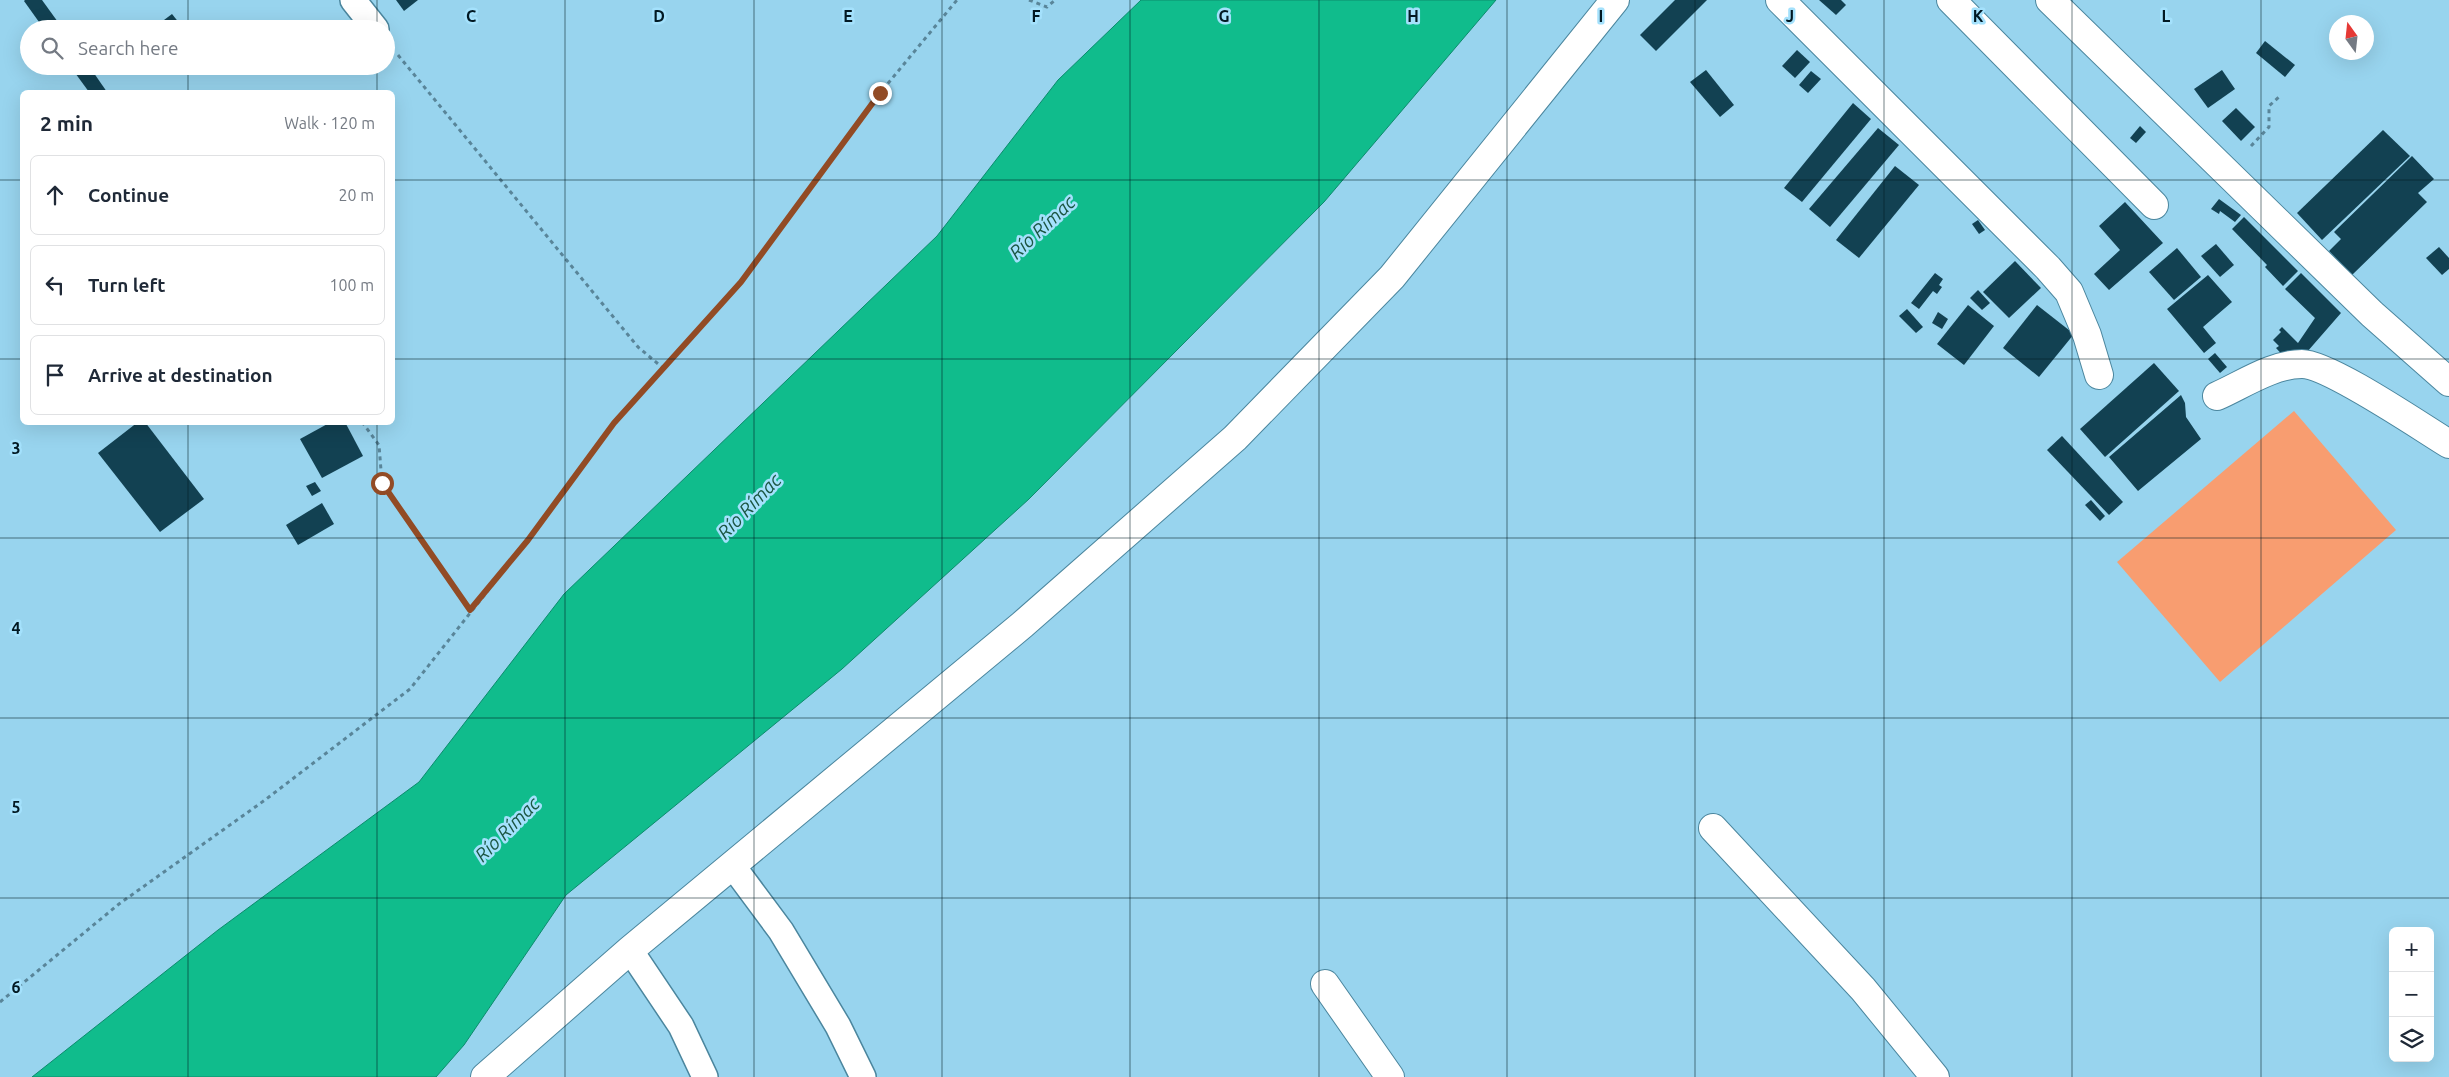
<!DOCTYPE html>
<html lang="en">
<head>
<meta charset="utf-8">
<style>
  body { margin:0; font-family:Ubuntu,sans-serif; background:#f6f6f7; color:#1f2937 }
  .controls { position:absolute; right:15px; bottom:15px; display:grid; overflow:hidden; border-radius:8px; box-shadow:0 5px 20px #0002 }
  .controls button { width:45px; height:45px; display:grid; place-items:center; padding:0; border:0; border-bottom:1px solid #e0e1e3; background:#fff; color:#1f2937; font:25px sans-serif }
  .compass { position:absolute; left:2329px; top:15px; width:45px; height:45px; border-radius:50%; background:#fff; box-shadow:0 5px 20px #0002; rotate:345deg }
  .stop { position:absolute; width:15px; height:15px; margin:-11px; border:4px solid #924b25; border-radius:50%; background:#fff }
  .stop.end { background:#924b25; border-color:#fff; box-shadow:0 1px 5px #0008 }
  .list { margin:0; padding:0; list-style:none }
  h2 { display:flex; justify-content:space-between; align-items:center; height:65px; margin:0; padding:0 20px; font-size:21px }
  h2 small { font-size:16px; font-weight:400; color:#747a83 }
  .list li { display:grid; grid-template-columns:32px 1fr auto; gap:15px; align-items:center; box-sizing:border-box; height:80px; margin:0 10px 10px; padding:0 10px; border:1px solid #e0e1e3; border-radius:8px }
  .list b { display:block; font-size:19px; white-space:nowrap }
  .list em { font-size:16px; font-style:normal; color:#747a83 }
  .icon { flex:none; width:28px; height:28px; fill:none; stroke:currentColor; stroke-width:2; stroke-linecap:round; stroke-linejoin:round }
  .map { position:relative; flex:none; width:2449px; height:1077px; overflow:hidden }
  .search { position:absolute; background:#fff; box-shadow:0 5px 20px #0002; left:20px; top:20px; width:375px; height:55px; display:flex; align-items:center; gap:12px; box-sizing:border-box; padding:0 18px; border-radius:28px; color:#747a83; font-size:19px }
  .panel { position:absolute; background:#fff; box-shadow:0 5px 20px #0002; left:20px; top:90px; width:375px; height:335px; border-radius:8px }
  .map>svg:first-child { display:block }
</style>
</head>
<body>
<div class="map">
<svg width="2449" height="1077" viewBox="0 0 2449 1077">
  <rect width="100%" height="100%" fill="#98d4ee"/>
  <polygon fill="#f89d70" points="2294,411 2396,530 2220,682 2117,562"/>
  <polygon fill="#10bc8c" stroke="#0c8b6c" points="1141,0 1496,0 1324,202 1029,499 842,669 566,895 464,1045 436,1077 32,1077 218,930 419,782 564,594 937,236 1058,80"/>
  <g fill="#124152">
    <polygon points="25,0 42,0 63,29 44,29 24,1"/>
    <polygon points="396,0 418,0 404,11"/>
    <polygon points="1675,0 1707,0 1656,51 1640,35"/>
    <polygon points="1819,0 1841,0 1846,5 1836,15"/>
    <polygon points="172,14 184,29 165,29 160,23"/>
    <polygon points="2265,41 2295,65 2285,77 2256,53"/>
    <polygon points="1797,50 1810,62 1795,78 1782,66"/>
    <polygon points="70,66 89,66 107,92 89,92"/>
    <polygon points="1706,70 1734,105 1720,117 1690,82"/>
    <polygon points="2222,70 2235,89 2208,108 2194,89"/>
    <polygon points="1811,71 1821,79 1808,93 1799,85"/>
    <polygon points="1853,103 1871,119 1802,202 1784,188"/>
    <polygon points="2236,108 2255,127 2241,141 2222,121"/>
    <polygon points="2140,126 2146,132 2136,143 2130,138"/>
    <polygon points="1878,128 1899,145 1830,227 1809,209"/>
    <polygon points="2383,130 2410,156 2322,240 2297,213"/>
    <polygon points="2412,156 2434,179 2418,193 2427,202 2352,275 2329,251 2341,239 2334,232"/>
    <polygon points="1895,166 1919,185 1859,258 1836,240"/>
    <polygon points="2219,199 2241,215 2235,222 2220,211 2219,214 2211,209"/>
    <polygon points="2125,202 2163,243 2109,290 2094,274 2120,250 2099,226"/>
    <polygon points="2244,217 2298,271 2283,286 2265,267 2267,265 2232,229"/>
    <polygon points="1978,220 1985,230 1979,234 1972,224"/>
    <polygon points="2216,244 2234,265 2220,277 2201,256"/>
    <polygon points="2439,247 2449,258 2449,269 2442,275 2426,258"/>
    <polygon points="2177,248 2201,277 2174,300 2149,272"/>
    <polygon points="2015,261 2041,288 2009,318 1983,292"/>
    <polygon points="1935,273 1943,279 1939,285 1942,287 1937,294 1933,291 1919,309 1911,303"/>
    <polygon points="2301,273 2341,313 2307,352 2288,361 2276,348 2279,346 2273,340 2281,332 2279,330 2282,327 2298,343 2315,318 2285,289"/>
    <polygon points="2208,275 2232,302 2203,327 2216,343 2204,353 2167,309"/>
    <polygon points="1978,290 1990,303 1982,310 1970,298"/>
    <polygon points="1968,305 1994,326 1964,365 1937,344"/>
    <polygon points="2037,305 2074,334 2039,377 2003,348"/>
    <polygon points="1907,309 1923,327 1916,333 1899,316"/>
    <polygon points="1938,312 1948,319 1942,329 1932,323"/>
    <polygon points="2215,353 2227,367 2220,373 2208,359"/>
    <polygon points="2154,363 2179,391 2105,457 2080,429"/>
    <polygon points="2181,395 2185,403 2186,417 2201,439 2138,491 2109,457"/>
    <polygon points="138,422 145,422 204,499 160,532 98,453"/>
    <polygon points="331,422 345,422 363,456 322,478 300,439"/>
    <polygon points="2062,436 2123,502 2109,515 2047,450"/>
    <polygon points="315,482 321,491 312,496 306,486"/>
    <polygon points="2091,500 2105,516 2100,521 2085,505"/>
    <polygon points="322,503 334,524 298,545 286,525"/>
  </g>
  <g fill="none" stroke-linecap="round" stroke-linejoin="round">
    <g stroke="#4b869e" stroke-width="28">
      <g id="lane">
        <polyline points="353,0 376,29"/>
        <polyline points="732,865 781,931 838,1026 863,1077"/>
        <polyline points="630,950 681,1026 705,1077"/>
      </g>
    </g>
    <g stroke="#4b869e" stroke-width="30">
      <g id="street">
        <polyline points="1780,0 2048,268 2069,292 2087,335 2099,375"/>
        <polyline points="1951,0 2154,205"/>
        <polyline points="2050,0 2372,314 2449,382"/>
        <path d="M2217 396C2242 385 2273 364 2302 364 2329 364 2421 427 2449 444"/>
        <polyline points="1713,828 1863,989 1935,1077"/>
        <polyline points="1325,984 1390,1077"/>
        <polyline points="485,1077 630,950 1022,625 1235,438 1392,277 1615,0"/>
      </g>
    </g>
    <g stroke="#598599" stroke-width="3" stroke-dasharray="4 4" stroke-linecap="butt">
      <polyline points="1029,0 1047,7 1055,0"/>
      <polyline points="398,55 638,347 663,368"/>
      <polyline points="2251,146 2269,127 2269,106 2280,96"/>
      <polyline points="362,422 379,445 382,483 470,610"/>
      <polyline points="0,1002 119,904 265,800 410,689 528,540 614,423 741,282 880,93 957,0"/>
    </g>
    <use href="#lane" stroke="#fff" stroke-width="25"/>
    <use href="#street" stroke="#fff" stroke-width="28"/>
  </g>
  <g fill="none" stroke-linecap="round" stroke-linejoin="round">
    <polyline stroke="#924b25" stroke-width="6" points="382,483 470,610 528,540 614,423 741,282 880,93"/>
  </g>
  <path fill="none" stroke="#021923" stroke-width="1" stroke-opacity="0.55" d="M188 0V29M377 0V29M565 0V1077M754 0V1077M942 0V1077M1130 0V1077M1319 0V1077M1507 0V1077M1695 0V1077M1884 0V1077M2072 0V1077M2261 0V1077M188 66V92M377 66V92M0 180H22M392 180H2449M0 359H22M392 359H2449M188 422V1077M377 422V1077M0 538H2449M0 718H2449M0 898H2449"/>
  <g text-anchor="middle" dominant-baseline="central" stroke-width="5" stroke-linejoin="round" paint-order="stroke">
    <g font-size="19" font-style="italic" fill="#1c5642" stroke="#a4e1fc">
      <text transform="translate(1042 227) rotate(-43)">Río Rímac</text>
      <text transform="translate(749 506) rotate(-46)">Río Rímac</text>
      <text transform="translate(507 829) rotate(-45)">Río Rímac</text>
    </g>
  </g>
  <g font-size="16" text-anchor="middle" font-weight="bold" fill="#021923" stroke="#a4e1fc" stroke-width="5" stroke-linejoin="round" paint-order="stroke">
    <text x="471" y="22">C</text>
    <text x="659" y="22">D</text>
    <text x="848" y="22">E</text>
    <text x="1036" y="22">F</text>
    <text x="1224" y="22">G</text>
    <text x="1413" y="22">H</text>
    <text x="1601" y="22">I</text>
    <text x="1790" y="22">J</text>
    <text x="1978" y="22">K</text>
    <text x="2166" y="22">L</text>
    <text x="16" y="454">3</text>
    <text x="16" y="634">4</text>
    <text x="16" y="813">5</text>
    <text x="16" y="993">6</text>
  </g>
</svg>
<div class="controls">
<button>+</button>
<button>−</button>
<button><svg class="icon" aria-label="layers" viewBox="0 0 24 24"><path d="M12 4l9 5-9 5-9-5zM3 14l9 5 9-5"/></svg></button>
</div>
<svg class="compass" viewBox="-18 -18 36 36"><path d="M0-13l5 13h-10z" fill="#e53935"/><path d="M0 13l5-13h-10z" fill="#747a83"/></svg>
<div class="stop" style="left:382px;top:483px"></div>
<div class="stop end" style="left:880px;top:93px"></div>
<div class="search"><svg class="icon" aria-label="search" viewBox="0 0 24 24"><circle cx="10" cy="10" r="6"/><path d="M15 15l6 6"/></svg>Search here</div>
<section class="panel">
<h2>2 min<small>Walk · 120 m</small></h2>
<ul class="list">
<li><svg class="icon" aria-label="ahead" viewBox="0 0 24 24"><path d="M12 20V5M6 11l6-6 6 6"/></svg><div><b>Continue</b></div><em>20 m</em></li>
<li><svg class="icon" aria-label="left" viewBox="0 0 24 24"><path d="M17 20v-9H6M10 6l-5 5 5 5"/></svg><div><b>Turn left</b></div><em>100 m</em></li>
<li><svg class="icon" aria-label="arrive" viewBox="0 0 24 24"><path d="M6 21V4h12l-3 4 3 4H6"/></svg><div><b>Arrive at destination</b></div></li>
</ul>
</section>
</div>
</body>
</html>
